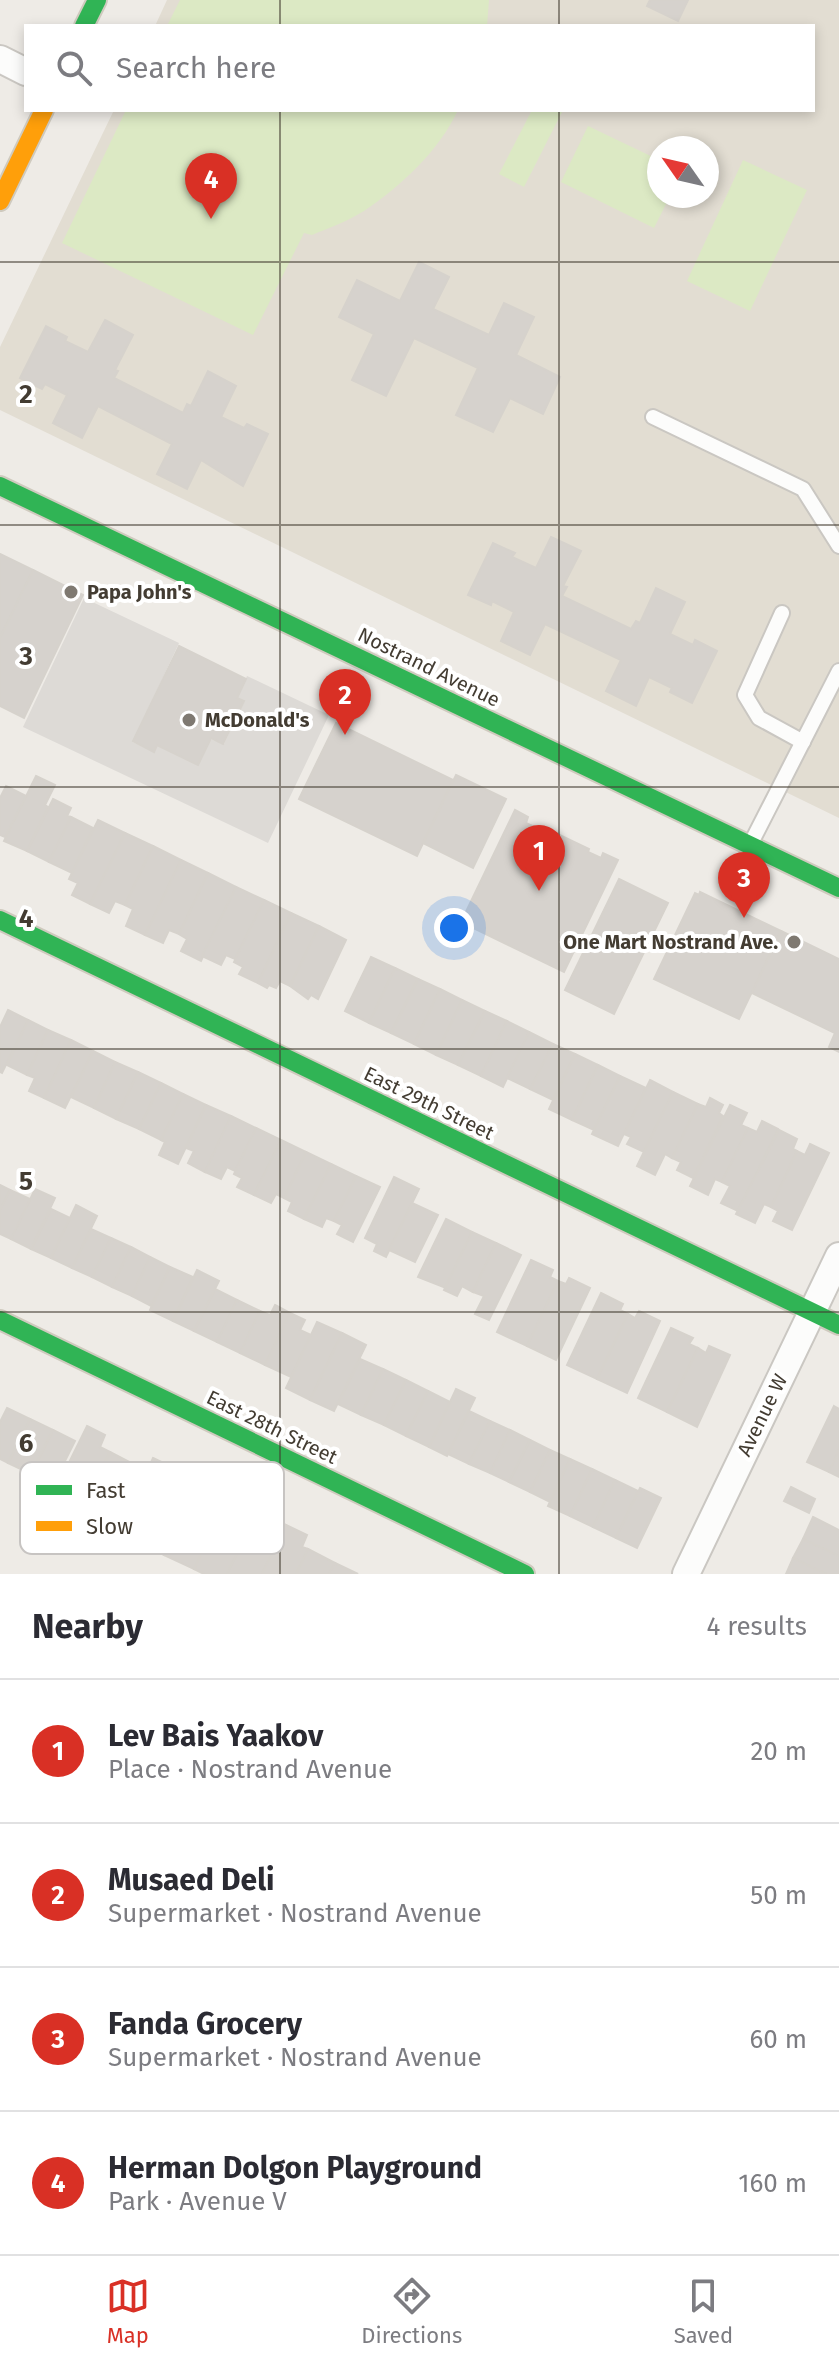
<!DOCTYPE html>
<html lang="en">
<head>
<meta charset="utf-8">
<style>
  body { margin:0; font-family:"Fira Sans",sans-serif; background:#f2f2f3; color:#2b2b33 }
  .compass { position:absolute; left:647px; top:136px; width:72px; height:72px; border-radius:50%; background:#fff; box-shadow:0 4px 12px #0003; rotate:304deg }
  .you { position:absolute; left:454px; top:928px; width:28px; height:28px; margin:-20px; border:6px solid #fff; border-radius:50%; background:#1a73e8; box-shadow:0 0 0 12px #1a73e833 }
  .badge { display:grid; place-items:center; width:52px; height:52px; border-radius:50%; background:#d93025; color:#fff; font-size:26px; font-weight:700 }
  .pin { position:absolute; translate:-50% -66px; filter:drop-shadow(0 2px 4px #0008) }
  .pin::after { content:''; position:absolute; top:42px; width:28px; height:24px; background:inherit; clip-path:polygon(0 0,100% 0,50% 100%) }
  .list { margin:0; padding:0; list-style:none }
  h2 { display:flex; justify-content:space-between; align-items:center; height:104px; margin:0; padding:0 32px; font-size:34px }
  h2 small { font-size:26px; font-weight:400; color:#7c7c81 }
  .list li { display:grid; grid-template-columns:52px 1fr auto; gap:24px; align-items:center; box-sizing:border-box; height:144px; padding:0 32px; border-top:2px solid #e1e1e2 }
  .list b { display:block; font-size:30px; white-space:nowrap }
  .list p { margin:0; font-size:26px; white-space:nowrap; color:#7c7c81 }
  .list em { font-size:26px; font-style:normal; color:#7c7c81 }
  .icon { flex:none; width:44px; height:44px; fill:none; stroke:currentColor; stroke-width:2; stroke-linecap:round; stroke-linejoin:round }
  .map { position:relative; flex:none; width:839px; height:1574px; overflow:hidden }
  .search { position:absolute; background:#fff; box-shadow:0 4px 12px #0003; left:24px; right:24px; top:24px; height:88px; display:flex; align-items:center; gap:20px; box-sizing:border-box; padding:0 28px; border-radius:0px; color:#7c7c81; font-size:30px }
  .sheet { height:680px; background:#fff }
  nav { display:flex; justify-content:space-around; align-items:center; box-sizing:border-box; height:112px; border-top:2px solid #e1e1e2; background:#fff; font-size:22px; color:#7c7c81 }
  nav a { display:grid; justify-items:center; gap:4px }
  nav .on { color:#d93025 }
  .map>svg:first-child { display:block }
</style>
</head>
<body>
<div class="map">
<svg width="839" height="1574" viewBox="0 0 839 1574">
  <rect width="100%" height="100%" fill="#eeebe6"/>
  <path fill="#e2ddd2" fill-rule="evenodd" d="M167 0H839V818L0 410V347L114 110H813V26H155ZM659 148H707V196H659Z"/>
  <g fill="#dce9c4">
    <polygon points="180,0 489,0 487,26 167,26"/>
    <path d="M126 110H458C439 151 401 186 364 211 348 221 329 228 312 235L304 233 253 335 62 243Z"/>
    <polygon points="532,110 563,110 524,187 499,174"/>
    <polygon points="588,126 659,160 659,196 670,196 654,228 561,182"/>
    <polygon points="743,160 807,190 750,311 687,281"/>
  </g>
  <polygon fill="#dddad6" points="84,598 179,643 133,742 154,751 157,745 210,739 224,744 244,702 237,698 247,676 329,715 268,843 23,727"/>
  <g fill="#d6d2cd" stroke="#d6d2cc" stroke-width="2">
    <polygon points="650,0 688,0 678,21 647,6"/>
    <polygon points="419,262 449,277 433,309 489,335 504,303 534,317 516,355 560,377 543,414 510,398 493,432 456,415 478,368 414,338 386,396 352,380 374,334 339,317 357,280 400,301"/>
    <polygon points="105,320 133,335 115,370 118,371 114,378 183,413 187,404 191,406 208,371 236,386 221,417 244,428 247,424 268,434 243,486 201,460 187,489 157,474 172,444 98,406 82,438 53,423 67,395 45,384 42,389 20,378 46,326 67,337 65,341 88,352"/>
    <polygon points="551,537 581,551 563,586 567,587 562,596 631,629 636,621 640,623 656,588 685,602 670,634 693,645 695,640 717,651 692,703 670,692 672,688 649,677 636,706 606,691 621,660 545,624 530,655 501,641 514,612 492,601 491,605 468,595 493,543 515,553 512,557 536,568"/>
    <polygon points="0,554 33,570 0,638"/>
    <polygon points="33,570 83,595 24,718 0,706 0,638"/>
    <polygon points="179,646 246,679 237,698 244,701 223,744 211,738 198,765 157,745 154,752 133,741"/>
    <polygon points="336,723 453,780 417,856 299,799"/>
    <polygon points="456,775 506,799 473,868 423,843"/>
    <polygon points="36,776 55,785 45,805 48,807 27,851 4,841"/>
    <polygon points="6,786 26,796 5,837 0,835 0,798"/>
    <polygon points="53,799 71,808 67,816 71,817 49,862 27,851"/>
    <polygon points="515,810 528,817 526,823 539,829 541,826 589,849 588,852 601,858 603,853 618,860 564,972 461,922"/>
    <polygon points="71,817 93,828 72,873 49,862"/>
    <polygon points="98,820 125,833 90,904 72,895 78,883 69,879"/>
    <polygon points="125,833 153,846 125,905 115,901 109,913 90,904"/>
    <polygon points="153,846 181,860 145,935 126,926 133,909 125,905"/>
    <polygon points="181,860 208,873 179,934 169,930 163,943 145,935"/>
    <polygon points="208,873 236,887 201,961 181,951 187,939 179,934"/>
    <polygon points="619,879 668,903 614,1014 565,990"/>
    <polygon points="236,887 264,900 235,959 226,955 221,965 202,956"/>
    <polygon points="700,892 781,931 739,1019 654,979 695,893 699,895"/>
    <polygon points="264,900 291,913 258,983 239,974 243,967 234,962"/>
    <polygon points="291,913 319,926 290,986 280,981 276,988 269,985 267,988 258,983"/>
    <polygon points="319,926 346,940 318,999 311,995 308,999 290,986"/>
    <polygon points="781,931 839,959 839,1052 829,1047 835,1033 752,993"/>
    <polygon points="371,957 395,968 369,1023 345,1011"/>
    <polygon points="395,968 418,979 391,1033 369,1023"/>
    <polygon points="418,979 440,989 414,1044 391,1033"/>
    <polygon points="440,989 462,1000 436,1055 414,1044"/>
    <polygon points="462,1000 485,1011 458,1065 436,1055"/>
    <polygon points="8,1010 28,1020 2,1073 0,1072 0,1027"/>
    <polygon points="485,1011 507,1021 481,1076 458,1065"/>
    <polygon points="28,1020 48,1030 27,1075 7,1065"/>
    <polygon points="507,1021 529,1032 503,1087 481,1076"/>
    <polygon points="48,1030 71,1040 44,1098 29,1091 35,1078 27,1075"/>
    <polygon points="529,1032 553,1044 530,1089 507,1078"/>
    <polygon points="71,1040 93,1051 65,1108 44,1098"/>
    <polygon points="553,1044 575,1054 553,1100 530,1089"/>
    <polygon points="93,1051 115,1062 94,1108 71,1097"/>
    <polygon points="575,1054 598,1065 572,1120 549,1109"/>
    <polygon points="115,1062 138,1072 116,1119 94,1108"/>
    <polygon points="598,1065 620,1076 594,1130 572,1120"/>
    <polygon points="138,1072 161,1083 139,1129 116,1119"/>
    <polygon points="620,1076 646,1088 618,1146 592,1134"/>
    <polygon points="650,1080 673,1092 644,1152 627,1144 631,1137 624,1134"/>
    <polygon points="161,1083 183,1094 161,1140 139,1129"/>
    <polygon points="673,1092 698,1104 672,1158 665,1154 655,1175 637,1166"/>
    <polygon points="183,1094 206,1105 178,1164 159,1155 165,1142 161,1140"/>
    <polygon points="710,1098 723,1105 719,1113 723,1116 693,1178 677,1170 681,1162 672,1158 698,1104 706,1107"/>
    <polygon points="206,1105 231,1116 205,1172 188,1163 194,1151 186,1148"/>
    <polygon points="730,1105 747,1113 741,1125 748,1128 722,1182 715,1179 708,1195 690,1186"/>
    <polygon points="231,1116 256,1128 235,1171 227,1167 221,1179 205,1172"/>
    <polygon points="762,1121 778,1129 738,1211 721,1203 730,1186 722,1182 748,1128 757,1132"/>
    <polygon points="256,1128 281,1140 254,1195 237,1187 242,1178 234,1174"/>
    <polygon points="779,1130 797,1139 793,1149 797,1151 771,1207 764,1204 755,1223 736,1214"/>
    <polygon points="281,1140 306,1152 284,1198 276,1194 271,1203 254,1195"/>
    <polygon points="810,1144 829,1153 792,1230 773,1221 778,1211 771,1207 797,1151 805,1155"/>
    <polygon points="306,1152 331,1164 304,1219 288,1211 292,1202 284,1198"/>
    <polygon points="331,1164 356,1176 334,1221 326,1218 322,1227 304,1219"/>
    <polygon points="356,1176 380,1187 353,1242 337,1234 342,1225 334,1221"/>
    <polygon points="394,1177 419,1189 386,1257 374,1251 377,1244 365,1238"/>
    <polygon points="0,1185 10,1190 0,1210"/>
    <polygon points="35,1189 55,1198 31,1249 11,1239"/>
    <polygon points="10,1190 30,1199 11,1239 0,1234 0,1210"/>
    <polygon points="412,1203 438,1215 415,1262 389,1250"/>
    <polygon points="76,1205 97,1216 72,1268 51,1258"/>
    <polygon points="51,1209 70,1218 51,1258 31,1249"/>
    <polygon points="446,1219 472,1232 446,1288 418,1277"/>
    <polygon points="91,1229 111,1238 92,1277 72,1268"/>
    <polygon points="472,1232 496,1243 473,1292 462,1286 457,1296 444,1290"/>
    <polygon points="111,1238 131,1247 112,1287 92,1277"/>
    <polygon points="496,1243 521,1255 489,1320 475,1314 484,1296 473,1292"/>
    <polygon points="131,1247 150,1257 132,1296 112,1287"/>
    <polygon points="150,1257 170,1267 151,1306 132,1296"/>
    <polygon points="531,1260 553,1270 550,1277 558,1281 527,1346 497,1332"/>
    <polygon points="170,1267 193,1277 173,1321 150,1310"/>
    <polygon points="197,1270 219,1281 194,1331 173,1321"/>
    <polygon points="569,1278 590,1288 556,1360 527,1346 558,1281 566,1284"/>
    <polygon points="215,1289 237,1300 217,1342 194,1331"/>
    <polygon points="601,1293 623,1304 620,1310 628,1314 597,1379 567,1365"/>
    <polygon points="237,1300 260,1311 240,1353 217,1342"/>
    <polygon points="275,1305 290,1313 265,1365 240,1353 260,1311 270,1315"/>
    <polygon points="639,1311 660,1321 627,1393 597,1379 628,1314 635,1318"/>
    <polygon points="290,1313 305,1320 300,1330 311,1335 291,1377 265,1365"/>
    <polygon points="317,1322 342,1333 310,1400 286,1388"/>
    <polygon points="671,1328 693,1338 689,1344 698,1348 667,1412 638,1398"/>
    <polygon points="342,1333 366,1345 334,1411 310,1400"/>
    <polygon points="709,1346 730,1355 697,1427 667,1412 698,1348 706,1353"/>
    <polygon points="360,1359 383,1369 361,1415 338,1404"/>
    <polygon points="383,1369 406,1380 384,1425 361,1415"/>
    <polygon points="406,1380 428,1391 406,1436 384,1425"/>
    <polygon points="456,1389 475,1398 447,1456 429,1447"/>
    <polygon points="428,1391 450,1402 429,1447 406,1436"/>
    <polygon points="834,1406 839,1409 839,1450 829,1472 807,1462"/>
    <polygon points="7,1408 30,1419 8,1463 0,1459 0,1422"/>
    <polygon points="469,1411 490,1421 469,1464 448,1454"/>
    <polygon points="30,1419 53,1430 31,1474 8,1463"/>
    <polygon points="490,1421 510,1430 490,1473 469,1464"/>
    <polygon points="87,1426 105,1435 100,1447 110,1452 79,1515 50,1501"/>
    <polygon points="53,1430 75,1441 53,1485 31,1474"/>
    <polygon points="510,1430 530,1440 509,1482 490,1473"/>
    <polygon points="530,1440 550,1450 530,1492 509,1482"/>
    <polygon points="550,1450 570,1459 550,1502 530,1492"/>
    <polygon points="839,1450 839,1477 829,1472"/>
    <polygon points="110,1452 137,1466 107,1527 80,1514"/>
    <polygon points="153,1458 172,1467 136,1541 107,1527 137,1466 147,1471"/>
    <polygon points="570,1459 592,1469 570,1516 548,1506"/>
    <polygon points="172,1467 191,1476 184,1489 195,1494 164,1555 136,1541"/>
    <polygon points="592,1469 615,1480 593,1527 570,1516"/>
    <polygon points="615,1480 638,1491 616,1538 593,1527"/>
    <polygon points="211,1487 229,1497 194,1569 164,1555 195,1494 205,1499"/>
    <polygon points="791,1487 815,1499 809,1513 784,1501"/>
    <polygon points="640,1488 661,1498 637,1548 616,1538"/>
    <polygon points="229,1497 248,1506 242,1517 253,1522 227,1574 204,1574 194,1569"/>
    <polygon points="268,1516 286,1525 262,1574 227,1574 253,1522 263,1527"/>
    <polygon points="813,1517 839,1530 839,1556 803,1539"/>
    <polygon points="286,1525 307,1535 302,1547 308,1549 307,1553 296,1574 262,1574"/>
    <polygon points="803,1539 839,1556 839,1574 826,1574 793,1558"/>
    <polygon points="308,1549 335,1563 329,1574 296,1574"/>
    <polygon points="793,1558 826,1574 786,1574"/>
    <polygon points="335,1563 358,1574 329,1574"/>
  </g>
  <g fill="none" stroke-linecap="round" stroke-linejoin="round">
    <g stroke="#cac7c2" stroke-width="18">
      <g id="lane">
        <polyline points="653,417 803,489 839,546"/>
        <polyline points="782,613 745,695 759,718 803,742"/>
        <polyline points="750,845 839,671"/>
      </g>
    </g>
    <g stroke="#cac7c2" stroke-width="30">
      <g id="street">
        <polyline points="0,59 26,72"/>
        <polyline points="686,1574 839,1256"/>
      </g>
    </g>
    <g stroke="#cfcabe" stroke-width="22">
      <g id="fast">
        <polyline points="84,26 97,0"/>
        <polyline points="0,486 839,888"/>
        <polyline points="0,920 839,1325"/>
        <polyline points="0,1320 525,1574"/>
      </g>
    </g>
    <g stroke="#cfcabe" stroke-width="22">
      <polyline id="slow" points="0,201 44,110"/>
    </g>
    <use href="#lane" stroke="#fcfcfb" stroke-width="14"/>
    <use href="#street" stroke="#fcfcfb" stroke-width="26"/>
    <use href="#fast" stroke="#30b455" stroke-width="18"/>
    <use href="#slow" stroke="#ff9f0a" stroke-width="18"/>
  </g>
  <path fill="none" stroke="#433c32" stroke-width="2" stroke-opacity="0.55" d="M280 0V26M559 0V26M280 110V1574M559 110V1574M0 262H839M0 525H839M0 787H839M0 1049H839M0 1312H839"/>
  <g fill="#7f7971" stroke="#fff" stroke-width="3">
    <circle cx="71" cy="592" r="8"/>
    <circle cx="189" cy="720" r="8"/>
    <circle cx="794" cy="942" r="8"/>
  </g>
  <g text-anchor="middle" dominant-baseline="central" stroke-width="8" stroke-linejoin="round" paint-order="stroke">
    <g font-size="20" font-weight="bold" fill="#433c32" stroke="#fff" text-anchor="start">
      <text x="87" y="592">Papa John's</text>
      <text x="205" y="720">McDonald's</text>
      <text x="778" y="942" text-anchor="end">One Mart Nostrand Ave.</text>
    </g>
    <g font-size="20" fill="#433c32" stroke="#fff">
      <text transform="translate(429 667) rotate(26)">Nostrand Avenue</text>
      <text transform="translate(429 1103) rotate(26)">East 29th Street</text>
      <text transform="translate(762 1415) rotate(-64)">Avenue W</text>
      <text transform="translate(272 1427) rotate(26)">East 28th Street</text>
    </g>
  </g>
  <rect x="20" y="1462" width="264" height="92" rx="12" fill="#fff" stroke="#c7c4c2" stroke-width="2"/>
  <rect x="36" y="1485" width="36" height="10" fill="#30b455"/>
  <rect x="36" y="1521" width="36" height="10" fill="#ff9f0a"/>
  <g font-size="22" fill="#433c32">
    <text x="86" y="1498">Fast</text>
    <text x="86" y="1534">Slow</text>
  </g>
  <g font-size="26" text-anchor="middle" font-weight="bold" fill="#433c32" stroke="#fff" stroke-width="8" stroke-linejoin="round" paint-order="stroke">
    <text x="26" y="403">2</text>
    <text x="26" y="665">3</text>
    <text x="26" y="927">4</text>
    <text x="26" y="1190">5</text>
    <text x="26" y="1452">6</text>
  </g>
</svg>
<svg class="compass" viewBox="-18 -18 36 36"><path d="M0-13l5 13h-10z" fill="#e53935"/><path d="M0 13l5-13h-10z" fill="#7c7c81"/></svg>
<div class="you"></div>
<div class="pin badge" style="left:539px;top:891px">1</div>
<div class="pin badge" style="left:345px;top:735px">2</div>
<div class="pin badge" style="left:744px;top:918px">3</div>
<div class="pin badge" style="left:211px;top:219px">4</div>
<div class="search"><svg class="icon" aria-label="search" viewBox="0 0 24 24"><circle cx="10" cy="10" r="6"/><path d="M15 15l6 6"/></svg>Search here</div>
</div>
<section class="sheet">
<h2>Nearby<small>4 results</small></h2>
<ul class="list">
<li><span class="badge">1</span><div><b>Lev Bais Yaakov</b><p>Place · Nostrand Avenue</p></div><em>20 m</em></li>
<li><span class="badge">2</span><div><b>Musaed Deli</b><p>Supermarket · Nostrand Avenue</p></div><em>50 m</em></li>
<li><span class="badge">3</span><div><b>Fanda Grocery</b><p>Supermarket · Nostrand Avenue</p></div><em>60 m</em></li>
<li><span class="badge">4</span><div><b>Herman Dolgon Playground</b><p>Park · Avenue V</p></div><em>160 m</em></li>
</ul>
</section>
<nav>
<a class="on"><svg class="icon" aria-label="map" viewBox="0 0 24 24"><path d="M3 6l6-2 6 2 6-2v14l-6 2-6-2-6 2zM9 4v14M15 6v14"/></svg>Map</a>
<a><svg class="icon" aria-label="directions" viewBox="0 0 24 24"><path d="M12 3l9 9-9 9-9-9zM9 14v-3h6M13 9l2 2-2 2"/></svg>Directions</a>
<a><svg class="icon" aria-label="saved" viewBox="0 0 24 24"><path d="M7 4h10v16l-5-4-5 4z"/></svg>Saved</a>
</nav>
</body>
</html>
